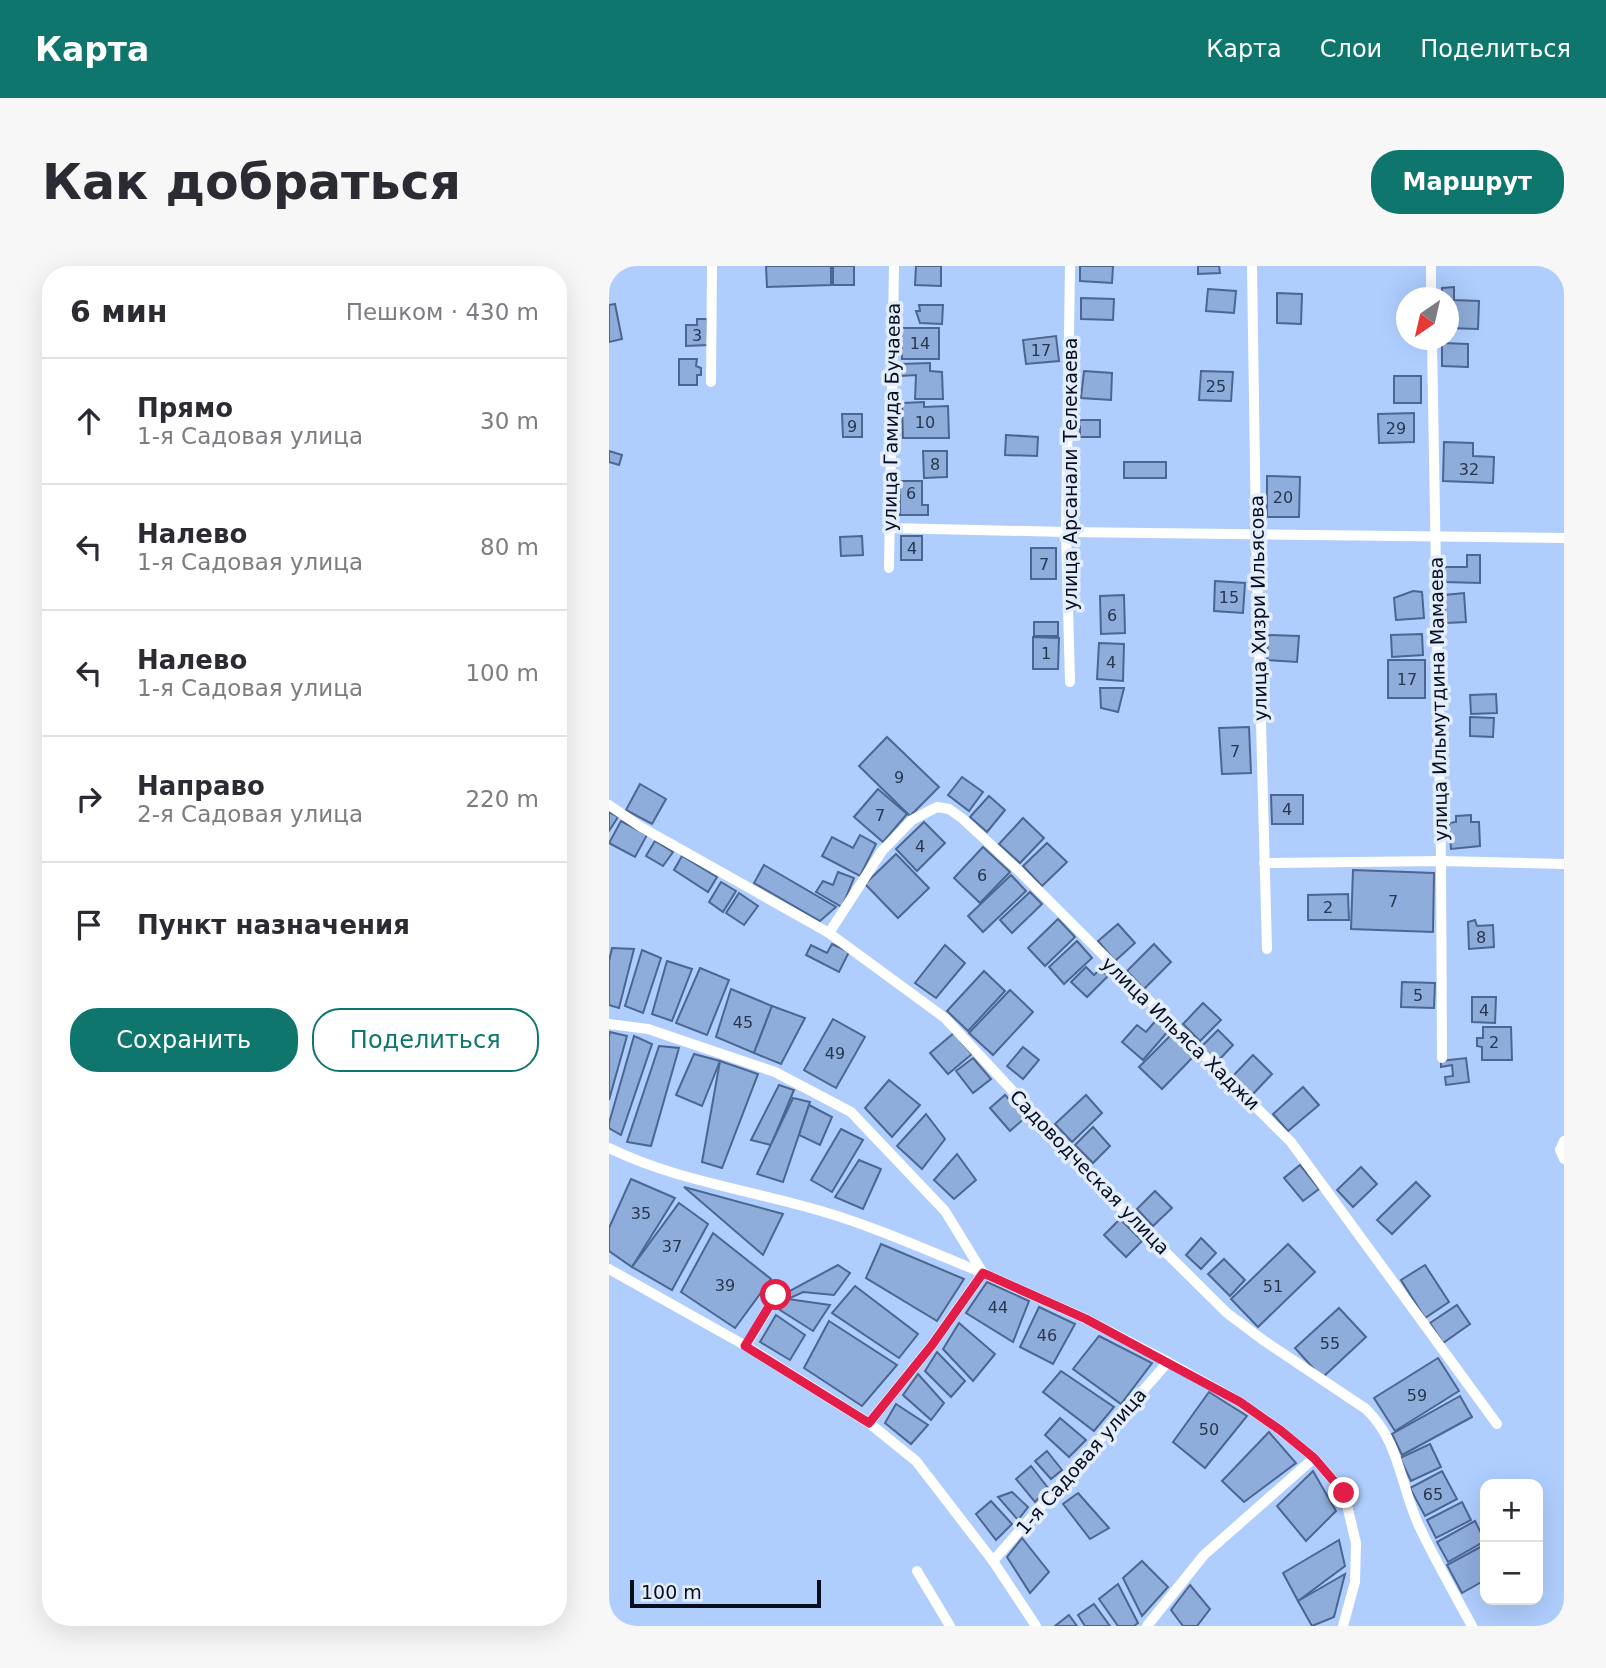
<!DOCTYPE html>
<html lang="ru">
<head>
<meta charset="utf-8">
<style>
  body { margin:0; font-family:"DejaVu Sans",sans-serif; background:#f7f7f7; color:#2b2b33 }
  .controls { position:absolute; right:21px; bottom:21px; display:grid; overflow:hidden; border-radius:14px; box-shadow:0 7px 28px #0002 }
  .controls button { width:63px; height:63px; display:grid; place-items:center; padding:0; border:0; border-bottom:2px solid #e1e1e2; background:#fff; color:#2b2b33; font:35px sans-serif }
  .compass { position:absolute; left:787px; top:21px; width:63px; height:63px; border-radius:50%; background:#fff; box-shadow:0 7px 28px #0002; rotate:214deg }
  .scale { position:absolute; left:21px; bottom:18px; width:191px; box-sizing:border-box; padding-left:7px; border:4px solid #050f1f; border-top:0; font-size:19px; line-height:24px; white-space:nowrap; color:#050f1f; -webkit-text-stroke:5px #e4edfc; paint-order:stroke }
  .stop { position:absolute; width:21px; height:21px; margin:-16px; border:5px solid #e11d48; border-radius:50%; background:#fff }
  .stop.end { background:#e11d48; border-color:#fff; box-shadow:0 2px 7px #0008 }
  .list { margin:0; padding:0; list-style:none }
  h2 { display:flex; justify-content:space-between; align-items:center; height:91px; margin:0; padding:0 28px; font-size:30px }
  h2 small { font-size:23px; font-weight:400; color:#7c7c81 }
  .list li { display:grid; grid-template-columns:46px 1fr auto; gap:21px; align-items:center; box-sizing:border-box; height:126px; padding:0 28px; border-top:2px solid #e1e1e2 }
  .list b { display:block; font-size:26px; white-space:nowrap }
  .list p { margin:0; font-size:23px; white-space:nowrap; color:#7c7c81 }
  .list em { font-size:23px; font-style:normal; color:#7c7c81 }
  .actions { display:flex; gap:14px; padding:21px 28px }
  .actions a { flex:1; padding:16px 0; border:2px solid #0f766e; border-radius:28px; text-align:center; font-size:24px; color:#0f766e }
  .actions .main { background:#0f766e; color:#fff }
  .icon { flex:none; width:38px; height:38px; fill:none; stroke:currentColor; stroke-width:2; stroke-linecap:round; stroke-linejoin:round }
  .map { position:relative; flex:none; width:955px; height:1360px; overflow:hidden; border-radius:28px }
  header { display:flex; align-items:center; gap:42px; box-sizing:border-box; height:98px; padding:0 35px; background:#0f766e; color:#fff }
  header strong { font-size:33px }
  nav { display:flex; gap:38px; margin-inline-start:auto; font-size:24px }
  .intro { display:flex; align-items:center; justify-content:space-between; box-sizing:border-box; height:168px; padding:0 42px }
  h1 { margin:0; font-size:49px }
  .button { padding:18px 32px; border-radius:28px; background:#0f766e; color:#fff; font-size:24px; font-weight:700 }
  main { display:flex; gap:42px; padding:0 42px }
  aside { flex:1; background:#fff; border-radius:28px; box-shadow:0 7px 28px #0002 }
  .map>svg:first-child { display:block }
</style>
</head>
<body>
<header>
<strong>Карта</strong>
<nav><a>Карта</a><a>Слои</a><a>Поделиться</a></nav>
</header>
<div class="intro"><h1>Как добраться</h1><a class="button">Маршрут</a></div>
<main>
<aside>
<h2>6 мин<small>Пешком · 430 m</small></h2>
<ul class="list">
<li><svg class="icon" aria-label="ahead" viewBox="0 0 24 24"><path d="M12 20V5M6 11l6-6 6 6"/></svg><div><b>Прямо</b><p>1-я Садовая улица</p></div><em>30 m</em></li>
<li><svg class="icon" aria-label="left" viewBox="0 0 24 24"><path d="M17 20v-9H6M10 6l-5 5 5 5"/></svg><div><b>Налево</b><p>1-я Садовая улица</p></div><em>80 m</em></li>
<li><svg class="icon" aria-label="left" viewBox="0 0 24 24"><path d="M17 20v-9H6M10 6l-5 5 5 5"/></svg><div><b>Налево</b><p>1-я Садовая улица</p></div><em>100 m</em></li>
<li><svg class="icon" aria-label="right" viewBox="0 0 24 24"><path d="M7 20v-9h11M14 6l5 5-5 5"/></svg><div><b>Направо</b><p>2-я Садовая улица</p></div><em>220 m</em></li>
<li><svg class="icon" aria-label="arrive" viewBox="0 0 24 24"><path d="M6 21V4h12l-3 4 3 4H6"/></svg><div><b>Пункт назначения</b></div></li>
</ul>
<div class="actions"><a class="main">Сохранить</a><a>Поделиться</a></div>
</aside>
<div class="map">
<svg width="955" height="1360" viewBox="0 0 955 1360">
  <rect width="100%" height="100%" fill="#afcefe"/>
  <g fill="#8faddb" stroke="#4b6690" stroke-width="2">
    <polygon points="157,0 222,0 222,19 158,21"/>
    <rect x="224" y="0" width="21" height="19"/>
    <polygon points="307,0 332,0 332,20 306,19"/>
    <polygon points="471,0 504,0 503,17 471,15"/>
    <polygon points="589,0 610,0 611,7 589,8"/>
    <polygon points="845,21 845,34 870,35 869,63 839,62 839,32 833,32 833,22"/>
    <polygon points="599,23 627,25 625,47 597,45"/>
    <polygon points="668,27 693,28 692,58 668,57"/>
    <polygon points="472,32 505,33 504,54 472,53"/>
    <polygon points="6,38 13,73 0,76 0,39"/>
    <polygon points="310,39 334,39 333,58 311,57 307,45 311,45"/>
    <polygon points="88,53 98,53 99,79 77,80 77,59 88,59"/>
    <polygon points="292,62 330,62 330,93 293,93"/>
    <polygon points="447,70 450,95 417,98 414,74"/>
    <polygon points="833,77 859,78 859,101 833,100"/>
    <polygon points="70,93 88,93 87,100 92,102 92,109 88,109 88,119 70,119"/>
    <polygon points="321,97 321,105 333,106 334,133 306,133 307,109 292,110 292,98"/>
    <polygon points="475,105 503,107 502,134 472,132"/>
    <polygon points="592,105 624,106 622,135 590,134"/>
    <rect x="785" y="110" width="27" height="27"/>
    <polygon points="315,136 315,141 339,140 340,172 294,172 293,137"/>
    <polygon points="805,147 805,176 770,177 769,148"/>
    <polygon points="233,148 253,148 253,171 234,171"/>
    <rect x="471" y="154" width="20" height="17"/>
    <polygon points="397,169 429,171 428,190 396,189"/>
    <polygon points="835,176 864,177 864,190 885,191 884,217 834,215"/>
    <polygon points="0,185 13,189 10,199 0,196"/>
    <polygon points="314,185 338,185 338,211 315,212"/>
    <rect x="515" y="196" width="42" height="16"/>
    <polygon points="658,210 691,211 690,251 658,251"/>
    <polygon points="291,215 313,215 313,239 319,239 319,249 291,249"/>
    <polygon points="253,270 254,289 232,290 231,271"/>
    <rect x="292" y="270" width="21" height="24"/>
    <rect x="422" y="282" width="25" height="31"/>
    <polygon points="858,289 871,289 871,317 835,316 835,301 858,301"/>
    <polygon points="606,315 636,317 634,347 605,345"/>
    <polygon points="804,325 813,326 815,352 787,354 785,332"/>
    <polygon points="855,327 857,356 837,357 835,329"/>
    <polygon points="515,329 516,367 492,368 491,330"/>
    <rect x="425" y="356" width="24" height="14"/>
    <polygon points="813,368 814,389 783,391 782,369"/>
    <polygon points="659,369 690,370 688,396 658,394"/>
    <polygon points="424,371 450,372 449,403 424,403"/>
    <polygon points="490,377 515,378 514,415 488,413"/>
    <rect x="779" y="394" width="37" height="38"/>
    <polygon points="491,422 515,422 509,446 492,442"/>
    <polygon points="887,428 888,447 862,448 861,429"/>
    <polygon points="861,451 885,452 884,471 861,470"/>
    <polygon points="640,461 642,507 613,508 610,462"/>
    <polygon points="278,471 330,521 301,550 250,500"/>
    <polygon points="353,511 374,526 360,545 339,529"/>
    <polygon points="31,518 57,533 43,558 17,544"/>
    <polygon points="269,523 298,548 274,576 245,551"/>
    <polygon points="662,529 694,529 694,558 663,558"/>
    <polygon points="380,530 396,544 378,566 361,551"/>
    <polygon points="0,546 9,551 0,565"/>
    <polygon points="862,549 862,556 870,556 871,580 842,583 840,557 847,556 847,550"/>
    <polygon points="414,552 435,572 411,597 390,578"/>
    <polygon points="12,555 38,569 26,591 0,577"/>
    <polygon points="315,556 336,577 308,605 287,583"/>
    <polygon points="251,569 267,578 251,610 213,590 223,571 244,582"/>
    <polygon points="46,575 64,586 54,600 37,590"/>
    <polygon points="438,577 458,596 433,620 414,600"/>
    <polygon points="374,581 401,606 371,637 345,612"/>
    <polygon points="287,588 320,622 289,652 256,618"/>
    <polygon points="73,590 108,611 99,626 65,604"/>
    <polygon points="155,599 227,641 211,655 145,617"/>
    <polygon points="744,604 825,607 824,666 742,663"/>
    <polygon points="229,606 245,612 233,641 207,626 214,615 224,619"/>
    <polygon points="402,609 417,625 374,666 359,650"/>
    <polygon points="112,616 127,625 114,646 100,636"/>
    <polygon points="421,626 433,638 403,667 391,654"/>
    <polygon points="130,627 149,640 135,659 117,647"/>
    <polygon points="739,628 740,654 699,654 699,629"/>
    <polygon points="449,653 466,671 436,700 419,682"/>
    <polygon points="866,654 868,660 884,659 885,681 860,683 859,656"/>
    <polygon points="509,658 526,677 506,695 489,675"/>
    <polygon points="468,675 483,692 455,718 440,701"/>
    <polygon points="223,678 240,686 230,706 197,689 202,679 218,687"/>
    <polygon points="545,678 562,696 535,723 518,705"/>
    <polygon points="336,679 356,697 327,732 306,717"/>
    <polygon points="3,682 25,683 10,742 0,739 0,695"/>
    <polygon points="33,684 52,692 34,747 16,740"/>
    <polygon points="58,695 83,703 63,755 43,748"/>
    <polygon points="477,701 485,709 491,703 499,710 478,731 462,716"/>
    <polygon points="91,702 120,714 98,769 67,757"/>
    <polygon points="375,705 396,725 359,765 338,745"/>
    <polygon points="793,716 826,717 825,742 792,741"/>
    <polygon points="122,723 163,740 145,787 107,771"/>
    <polygon points="401,724 424,746 384,789 360,767"/>
    <polygon points="863,731 887,731 886,757 863,756"/>
    <polygon points="594,737 612,754 591,775 574,758"/>
    <polygon points="163,740 196,752 172,798 145,787"/>
    <polygon points="549,752 561,763 534,794 513,776 528,759 537,766"/>
    <polygon points="224,753 256,771 227,822 195,804"/>
    <polygon points="874,761 902,761 903,794 873,794 873,781 868,780 868,772 874,772"/>
    <polygon points="609,764 624,779 608,796 592,781"/>
    <polygon points="1,766 18,770 0,834 0,770"/>
    <polygon points="345,767 363,788 339,808 321,787"/>
    <polygon points="563,768 585,790 553,823 530,801"/>
    <polygon points="25,770 43,778 12,869 0,862 0,857"/>
    <polygon points="50,780 70,782 42,880 18,876"/>
    <polygon points="414,781 430,794 414,813 398,800"/>
    <polygon points="85,788 111,795 93,840 67,829"/>
    <polygon points="644,789 663,808 643,829 623,811"/>
    <polygon points="364,792 382,813 364,827 347,805"/>
    <polygon points="857,792 860,816 837,819 836,811 844,810 843,799 832,801 832,795"/>
    <polygon points="111,795 149,808 113,902 93,896"/>
    <polygon points="280,814 311,839 283,871 256,842"/>
    <polygon points="170,819 185,824 162,879 142,874"/>
    <polygon points="694,821 710,839 679,865 664,848"/>
    <polygon points="396,829 417,851 401,865 381,842"/>
    <polygon points="477,829 493,847 463,876 446,858"/>
    <polygon points="184,832 201,836 174,916 148,908"/>
    <polygon points="200,839 223,851 211,879 190,869"/>
    <polygon points="317,848 336,873 313,903 288,880"/>
    <polygon points="484,861 501,880 484,897 466,879"/>
    <polygon points="232,863 254,874 223,926 202,914"/>
    <polygon points="348,888 367,914 345,933 325,914"/>
    <polygon points="250,894 272,903 254,943 226,931"/>
    <polygon points="691,899 710,923 694,935 675,912"/>
    <polygon points="752,901 768,918 744,941 728,924"/>
    <polygon points="22,913 66,932 23,1001 0,985 0,962"/>
    <polygon points="807,916 821,930 783,968 768,954"/>
    <polygon points="75,921 174,948 154,989"/>
    <polygon points="546,925 563,942 544,960 528,943"/>
    <polygon points="70,937 99,958 63,1024 23,1001"/>
    <polygon points="511,953 533,975 517,991 495,969"/>
    <polygon points="104,967 162,1013 126,1062 72,1026"/>
    <polygon points="592,972 607,987 592,1003 577,989"/>
    <polygon points="272,978 355,1013 328,1055 257,1012"/>
    <polygon points="679,978 706,1006 649,1061 622,1033"/>
    <polygon points="615,993 636,1014 621,1030 599,1008"/>
    <polygon points="229,999 241,1007 225,1029 194,1026 179,1033 175,1028"/>
    <polygon points="816,999 840,1036 816,1052 792,1014"/>
    <polygon points="378,1016 420,1035 404,1076 357,1047"/>
    <polygon points="246,1020 309,1068 290,1092 223,1047"/>
    <polygon points="179,1033 221,1039 204,1065 171,1044"/>
    <polygon points="848,1039 861,1058 834,1077 821,1057"/>
    <polygon points="430,1041 466,1058 444,1098 411,1081"/>
    <polygon points="730,1042 757,1071 713,1112 686,1082"/>
    <polygon points="167,1049 196,1069 181,1094 151,1076"/>
    <polygon points="220,1055 288,1099 253,1140 195,1102"/>
    <polygon points="350,1057 386,1088 364,1115 334,1083"/>
    <polygon points="490,1070 543,1097 512,1138 464,1103"/>
    <polygon points="328,1086 356,1115 342,1131 316,1105"/>
    <polygon points="829,1092 850,1125 786,1165 765,1132"/>
    <polygon points="452,1105 505,1141 485,1165 434,1126"/>
    <polygon points="309,1108 335,1137 322,1154 294,1129"/>
    <polygon points="600,1126 638,1150 596,1202 564,1176"/>
    <polygon points="851,1130 863,1151 793,1189 783,1168"/>
    <polygon points="287,1138 319,1159 302,1178 276,1157"/>
    <polygon points="451,1152 477,1174 460,1191 436,1169"/>
    <polygon points="660,1166 687,1197 635,1236 613,1215"/>
    <polygon points="821,1178 832,1201 802,1215 791,1192"/>
    <polygon points="438,1185 453,1204 442,1213 426,1195"/>
    <polygon points="422,1200 439,1222 426,1236 407,1213"/>
    <polygon points="704,1205 727,1245 697,1275 668,1240"/>
    <polygon points="833,1205 848,1233 816,1250 801,1222"/>
    <polygon points="403,1226 419,1241 409,1254 389,1231"/>
    <polygon points="469,1227 500,1262 481,1273 454,1238"/>
    <polygon points="382,1235 403,1258 387,1274 367,1248"/>
    <polygon points="853,1236 862,1254 827,1272 818,1254"/>
    <polygon points="866,1255 876,1275 839,1296 828,1276"/>
    <polygon points="413,1272 440,1306 421,1327 398,1291"/>
    <polygon points="730,1274 736,1300 689,1335 674,1307"/>
    <polygon points="875,1279 876,1314 853,1327 838,1299"/>
    <polygon points="533,1295 559,1321 533,1350 514,1312"/>
    <polygon points="736,1308 725,1351 703,1360 689,1335"/>
    <polygon points="509,1318 529,1357 525,1360 509,1360 490,1333"/>
    <polygon points="581,1319 601,1343 588,1360 574,1360 562,1344"/>
    <polygon points="485,1338 501,1360 476,1360 469,1349"/>
    <polygon points="460,1349 468,1360 446,1360"/>
  </g>
  <g fill="none" stroke-linecap="round" stroke-linejoin="round">
    <g stroke="#fff" stroke-width="10">
      <polyline points="461,0 457,266 461,416"/>
      <polyline points="643,0 647,269 658,683"/>
      <polyline points="822,0 822,32"/>
      <polyline points="823,74 832,595 833,792"/>
      <polyline points="102,116 103,0"/>
      <polyline points="280,262 457,266 955,272"/>
      <polyline points="280,302 285,0"/>
      <path d="M0 539 32 561 220 667 336 752 515 945 618 1047 654 1074 757 1143C791 1176 791 1219 810 1260 826 1294 845 1327 863 1360"/>
      <polyline points="655,597 832,595 955,598"/>
      <polyline points="220,667 273,585 303,554 328,541 340,543 354,553 410,605 682,876 888,1158"/>
      <polyline points="0,758 39,763 166,806 242,846 336,945 374,1007 477,1053 559,1096 631,1136 671,1164 705,1192 735,1227 747,1277 746,1316 734,1360"/>
      <polyline points="955,875 951,884 955,893"/>
      <path d="M0 882C61 912 129 922 194 940 256 956 315 983 374 1007L323 1079 260 1157"/>
      <polyline points="0,1003 137,1080 260,1157 307,1195 384,1295 427,1360"/>
      <polyline points="137,1080 167,1029"/>
      <polyline points="384,1295 559,1096"/>
      <polyline points="308,1305 341,1360"/>
      <polyline points="538,1360 595,1289 705,1192"/>
    </g>
  </g>
  <g fill="none" stroke-linecap="round" stroke-linejoin="round">
    <polyline stroke="#e11d48" stroke-width="9" points="167,1029 136,1080 260,1157 323,1079 374,1007 477,1053 631,1136 671,1164 705,1192 735,1227"/>
  </g>
  <g text-anchor="middle" dominant-baseline="central" stroke-width="7" stroke-linejoin="round" paint-order="stroke">
    <g font-size="16" fill="#28364e">
      <text x="88" y="69">3</text>
      <text x="311" y="77">14</text>
      <text x="432" y="84">17</text>
      <text x="607" y="120">25</text>
      <text x="316" y="156">10</text>
      <text x="243" y="160">9</text>
      <text x="787" y="162">29</text>
      <text x="326" y="198">8</text>
      <text x="860" y="203">32</text>
      <text x="302" y="227">6</text>
      <text x="674" y="231">20</text>
      <text x="303" y="282">4</text>
      <text x="435" y="298">7</text>
      <text x="620" y="331">15</text>
      <text x="503" y="349">6</text>
      <text x="437" y="387">1</text>
      <text x="502" y="396">4</text>
      <text x="798" y="413">17</text>
      <text x="626" y="485">7</text>
      <text x="290" y="511">9</text>
      <text x="678" y="543">4</text>
      <text x="271" y="549">7</text>
      <text x="311" y="580">4</text>
      <text x="373" y="609">6</text>
      <text x="784" y="635">7</text>
      <text x="719" y="641">2</text>
      <text x="872" y="671">8</text>
      <text x="809" y="729">5</text>
      <text x="875" y="744">4</text>
      <text x="134" y="756">45</text>
      <text x="885" y="776">2</text>
      <text x="226" y="787">49</text>
      <text x="32" y="947">35</text>
      <text x="63" y="980">37</text>
      <text x="116" y="1019">39</text>
      <text x="664" y="1020">51</text>
      <text x="389" y="1041">44</text>
      <text x="438" y="1069">46</text>
      <text x="721" y="1077">55</text>
      <text x="808" y="1129">59</text>
      <text x="600" y="1163">50</text>
      <text x="824" y="1228">65</text>
    </g>
    <g font-size="19" fill="#050f1f" stroke="#e4edfc">
      <text transform="translate(282 151) rotate(-89)">улица Гамида Бучаева</text>
      <text transform="translate(461 208) rotate(-90)">улица Арсанали Телекаева</text>
      <text transform="translate(649 342) rotate(-91)">улица Хизри Ильясова</text>
      <text transform="translate(829 433) rotate(-91)">улица Ильмутдина Мамаева</text>
      <text transform="translate(572 767) rotate(44)">улица Ильяса Хаджи</text>
      <text transform="translate(481 906) rotate(46)">Садоводческая улица</text>
      <text transform="translate(472 1195) rotate(-49)">1-я Садовая улица</text>
    </g>
  </g>
</svg>
<div class="controls">
<button>+</button>
<button>−</button>
</div>
<svg class="compass" viewBox="-18 -18 36 36"><path d="M0-13l5 13h-10z" fill="#e53935"/><path d="M0 13l5-13h-10z" fill="#7c7c81"/></svg>
<div class="scale">100 m</div>
<div class="stop" style="left:167px;top:1029px"></div>
<div class="stop end" style="left:735px;top:1227px"></div>
</div>
</main>
</body>
</html>
